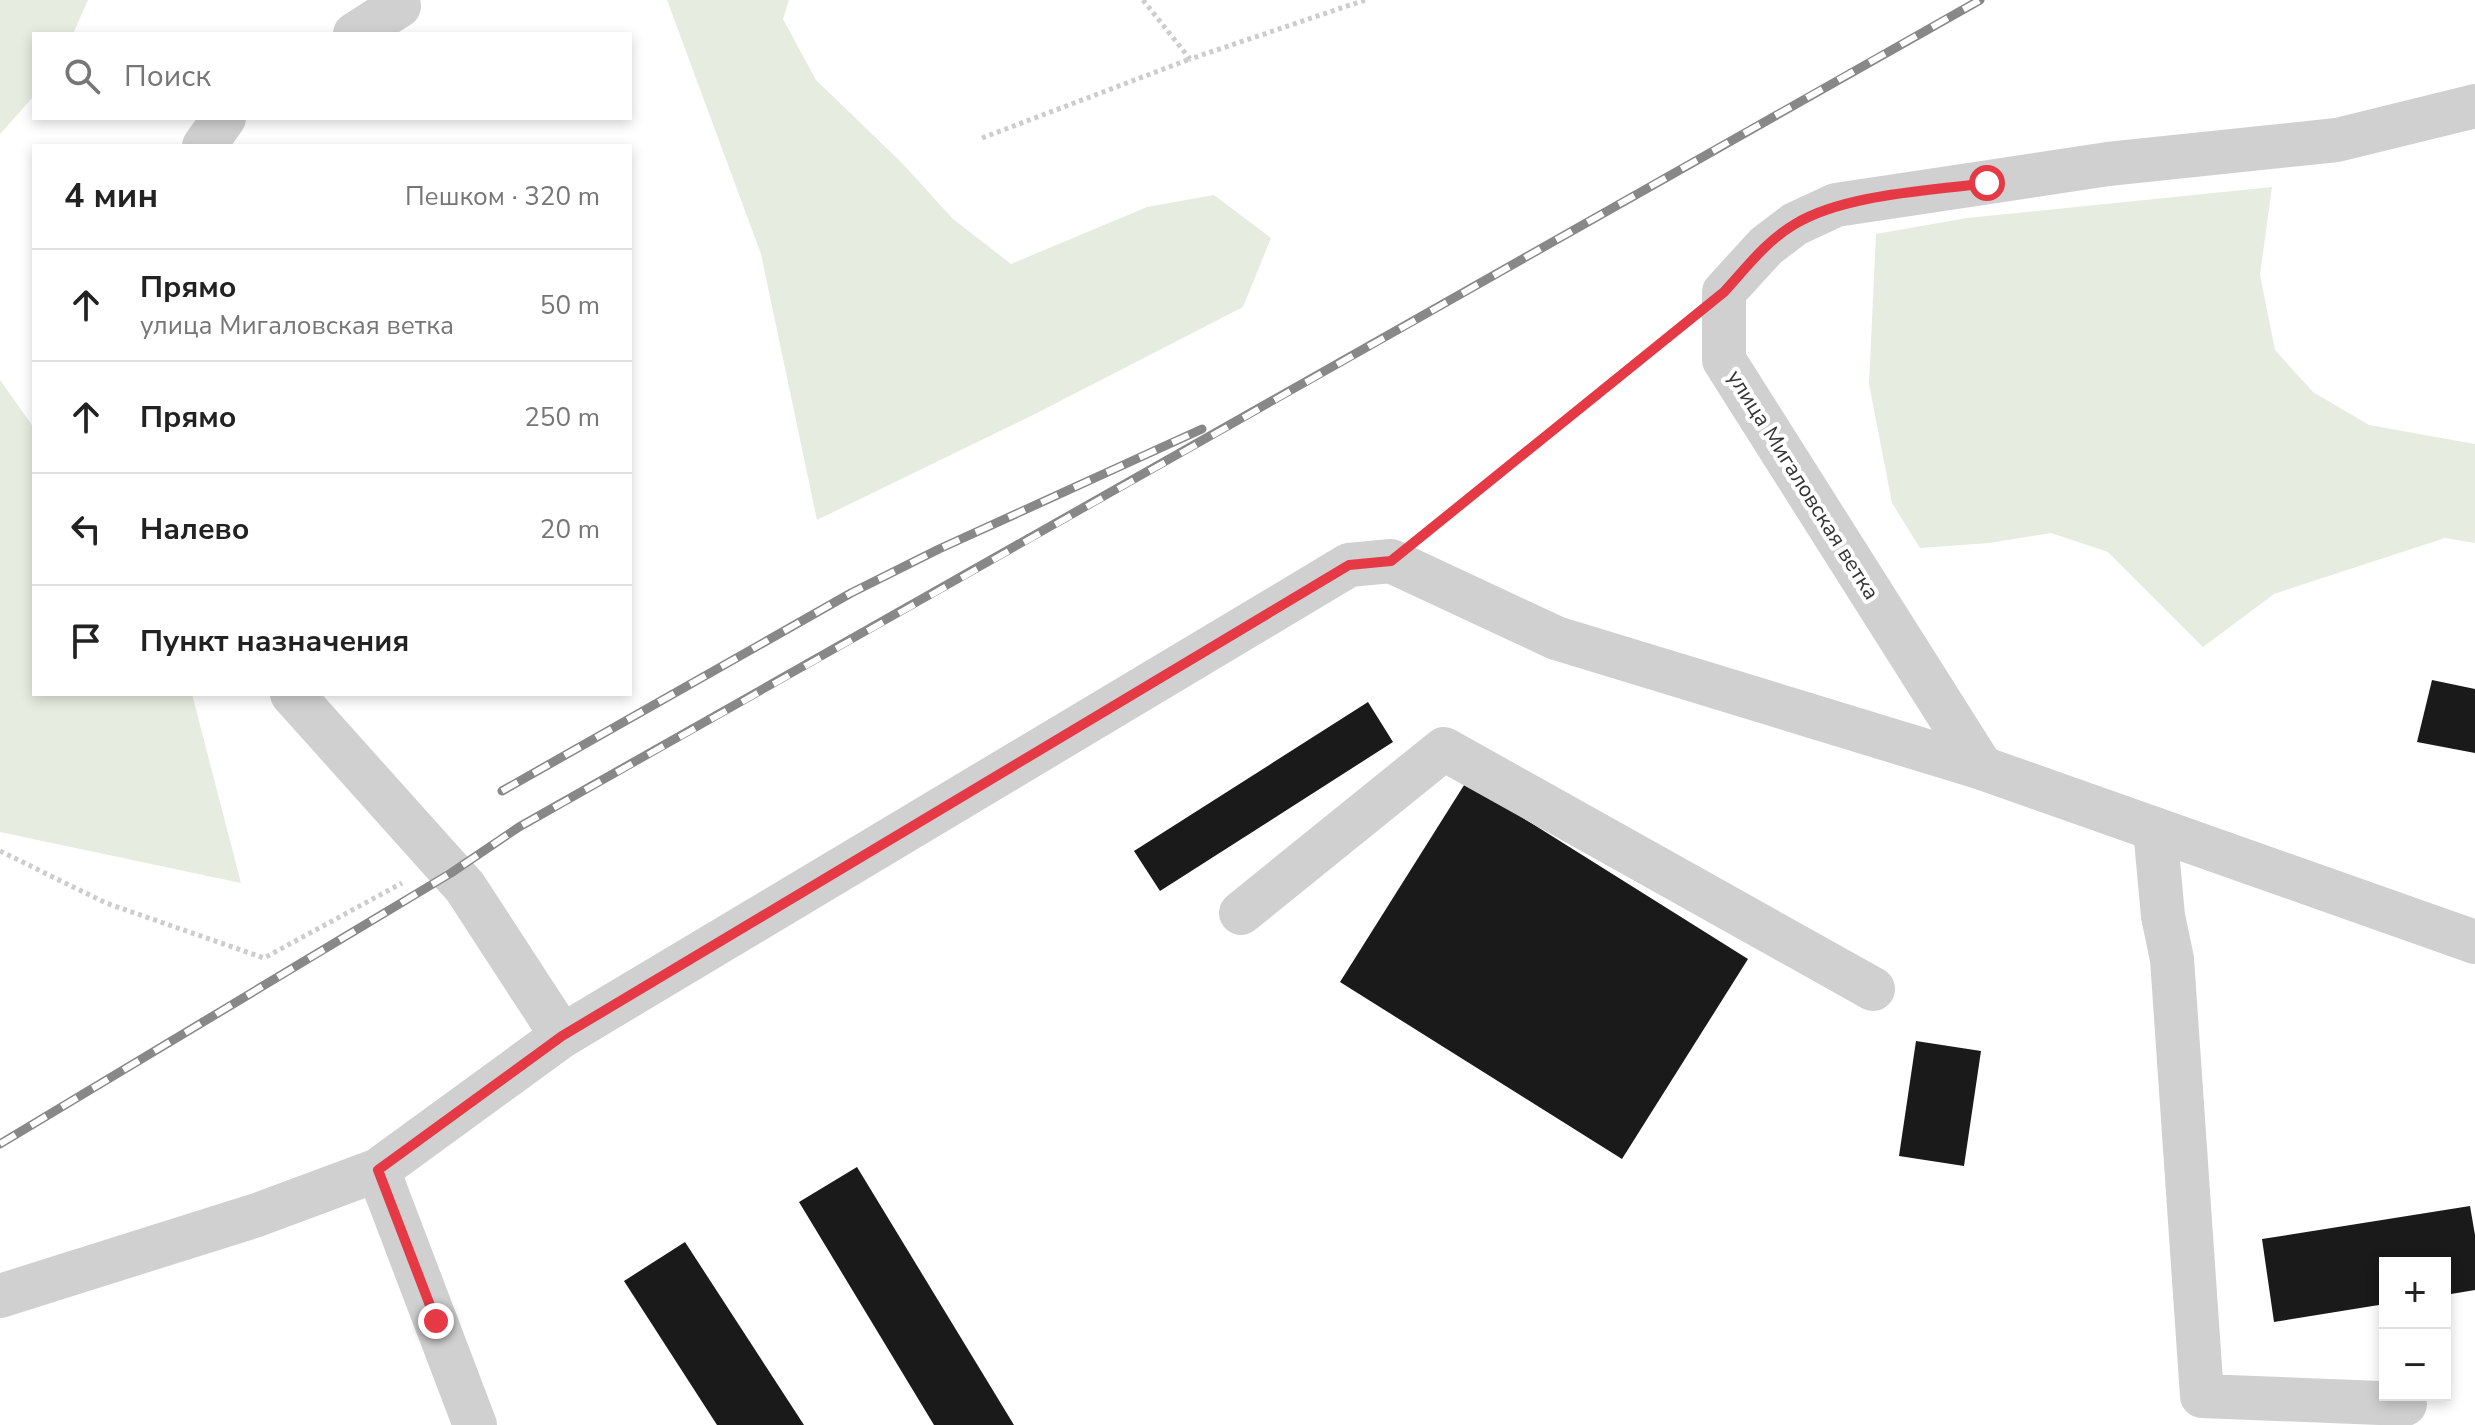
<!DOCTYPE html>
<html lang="ru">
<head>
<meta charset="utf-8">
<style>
  body { margin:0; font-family:"Nunito Sans",sans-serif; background:#f2f2f2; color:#222 }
  .controls { position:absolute; right:24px; bottom:24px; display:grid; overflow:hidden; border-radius:0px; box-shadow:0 4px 12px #0003 }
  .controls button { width:72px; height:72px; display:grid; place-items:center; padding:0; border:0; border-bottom:2px solid #e0e0e0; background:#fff; color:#222; font:40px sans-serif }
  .stop { position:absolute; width:24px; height:24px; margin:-18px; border:6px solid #e63946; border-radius:50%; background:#fff }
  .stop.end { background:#e63946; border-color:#fff; box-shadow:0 2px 8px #0008 }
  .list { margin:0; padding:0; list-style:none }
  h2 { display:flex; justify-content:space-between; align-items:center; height:104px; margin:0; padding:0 32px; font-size:34px }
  h2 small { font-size:26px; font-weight:400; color:#767676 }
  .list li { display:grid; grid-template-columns:52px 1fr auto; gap:24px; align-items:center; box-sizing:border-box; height:112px; padding:0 32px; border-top:2px solid #e0e0e0 }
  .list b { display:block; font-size:30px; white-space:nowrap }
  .list p { margin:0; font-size:26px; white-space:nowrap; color:#767676 }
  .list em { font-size:26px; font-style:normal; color:#767676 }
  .icon { flex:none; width:44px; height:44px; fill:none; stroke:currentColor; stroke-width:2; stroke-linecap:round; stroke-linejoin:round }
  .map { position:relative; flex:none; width:2475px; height:1425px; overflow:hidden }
  .search { position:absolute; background:#fff; box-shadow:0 4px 12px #0003; left:32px; top:32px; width:600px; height:88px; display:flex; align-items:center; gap:20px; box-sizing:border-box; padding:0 28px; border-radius:0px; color:#767676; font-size:30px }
  .panel { position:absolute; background:#fff; box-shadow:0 4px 12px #0003; left:32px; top:144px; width:600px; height:552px; border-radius:0px }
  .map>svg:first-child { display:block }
</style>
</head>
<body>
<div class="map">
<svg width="2475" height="1425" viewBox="0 0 2475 1425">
  <rect width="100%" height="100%" fill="#fff"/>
  <g fill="#e6ecdf">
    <polygon points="0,0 88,0 73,34 34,34 34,96 0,134"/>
    <polygon points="667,0 789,0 783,19 816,80 902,163 953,219 1011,264 1147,207 1214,195 1271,238 1243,307 1033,415 817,520 761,254"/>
    <polygon points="2272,187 2260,275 2275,350 2313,392 2369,425 2475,444 2475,543 2445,538 2274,594 2203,647 2108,552 2051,533 1989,543 1920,548 1892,503 1869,384 1876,234 1967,218"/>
    <polygon points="0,380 34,428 34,694 192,694 241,883 0,832"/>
  </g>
  <g fill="#1a1a1a">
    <polygon points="2432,680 2475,689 2475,753 2417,742"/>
    <polygon points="1368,702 1393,742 1160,891 1134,851"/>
    <polygon points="1466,782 1748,959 1622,1159 1340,982"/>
    <polygon points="1916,1041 1981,1051 1964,1166 1899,1156"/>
    <polygon points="857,1167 1014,1425 934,1425 799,1202"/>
    <polygon points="2470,1206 2475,1235 2475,1290 2445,1295 2445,1263 2385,1263 2385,1304 2274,1322 2262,1239"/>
    <polygon points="685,1242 804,1425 717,1425 624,1281"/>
  </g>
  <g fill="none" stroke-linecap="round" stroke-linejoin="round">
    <g stroke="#cdcdcd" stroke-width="5" stroke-dasharray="4 4" stroke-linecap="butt">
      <polyline points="1143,0 1190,59 1365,0"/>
      <polyline points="982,138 1190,59"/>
      <polyline points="1429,530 1680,328"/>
      <polyline points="0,851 106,903 264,958 402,883"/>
    </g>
    <g stroke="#d0d0d0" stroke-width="44">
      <polyline points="355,34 399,6"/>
      <polyline points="204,146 224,118"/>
      <polyline points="292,694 465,887 562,1036"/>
      <polyline points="1982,768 1724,360 1724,292 1766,246 1795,224 1836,205 2108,164 2337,140 2475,106"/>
      <polyline points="2155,829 2163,916 2172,959 2202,1396 2405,1404"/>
      <polyline points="1241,913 1444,749 1873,989"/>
      <polyline points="378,1170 475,1425"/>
      <polyline points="0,1296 257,1215 378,1170 562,1036 1349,565 1391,561 1556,638 1982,768 2475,942"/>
    </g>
    <g stroke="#888" stroke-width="9">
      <g id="rail">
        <polyline points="502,791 851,593 939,549 1202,429"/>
        <path d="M0 1144 451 873 519 827C1007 554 1492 275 1980 0"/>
      </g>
    </g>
    <use href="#rail" stroke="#fff" stroke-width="6" stroke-dasharray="18" stroke-linecap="butt"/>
  </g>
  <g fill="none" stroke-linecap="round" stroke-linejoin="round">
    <path stroke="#e63946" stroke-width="10" d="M436 1321 378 1170 562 1036 1349 565 1391 561 1724 292C1746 268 1766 241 1795 224 1845 194 1929 191 1987 183"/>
  </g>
  <g text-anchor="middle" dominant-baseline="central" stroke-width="8" stroke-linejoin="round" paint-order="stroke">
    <g font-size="22" fill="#333" stroke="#fff">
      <text transform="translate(1803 485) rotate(58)">улица Мигаловская ветка</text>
    </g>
  </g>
</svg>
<div class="controls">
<button>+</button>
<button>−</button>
</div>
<div class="stop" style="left:1987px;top:183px"></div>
<div class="stop end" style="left:436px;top:1321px"></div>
<div class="search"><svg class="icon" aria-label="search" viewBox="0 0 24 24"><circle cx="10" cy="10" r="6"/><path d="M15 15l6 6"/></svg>Поиск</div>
<section class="panel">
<h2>4 мин<small>Пешком · 320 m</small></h2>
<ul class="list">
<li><svg class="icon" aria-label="ahead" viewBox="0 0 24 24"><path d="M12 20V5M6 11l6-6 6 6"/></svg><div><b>Прямо</b><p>улица Мигаловская ветка</p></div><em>50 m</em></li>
<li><svg class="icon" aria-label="ahead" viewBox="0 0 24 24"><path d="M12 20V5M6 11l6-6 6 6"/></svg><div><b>Прямо</b></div><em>250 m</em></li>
<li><svg class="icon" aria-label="left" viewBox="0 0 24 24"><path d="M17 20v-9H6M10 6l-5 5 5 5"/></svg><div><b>Налево</b></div><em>20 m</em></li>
<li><svg class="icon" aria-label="arrive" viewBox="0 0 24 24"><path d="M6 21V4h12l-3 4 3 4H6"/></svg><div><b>Пункт назначения</b></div></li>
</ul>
</section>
</div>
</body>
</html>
